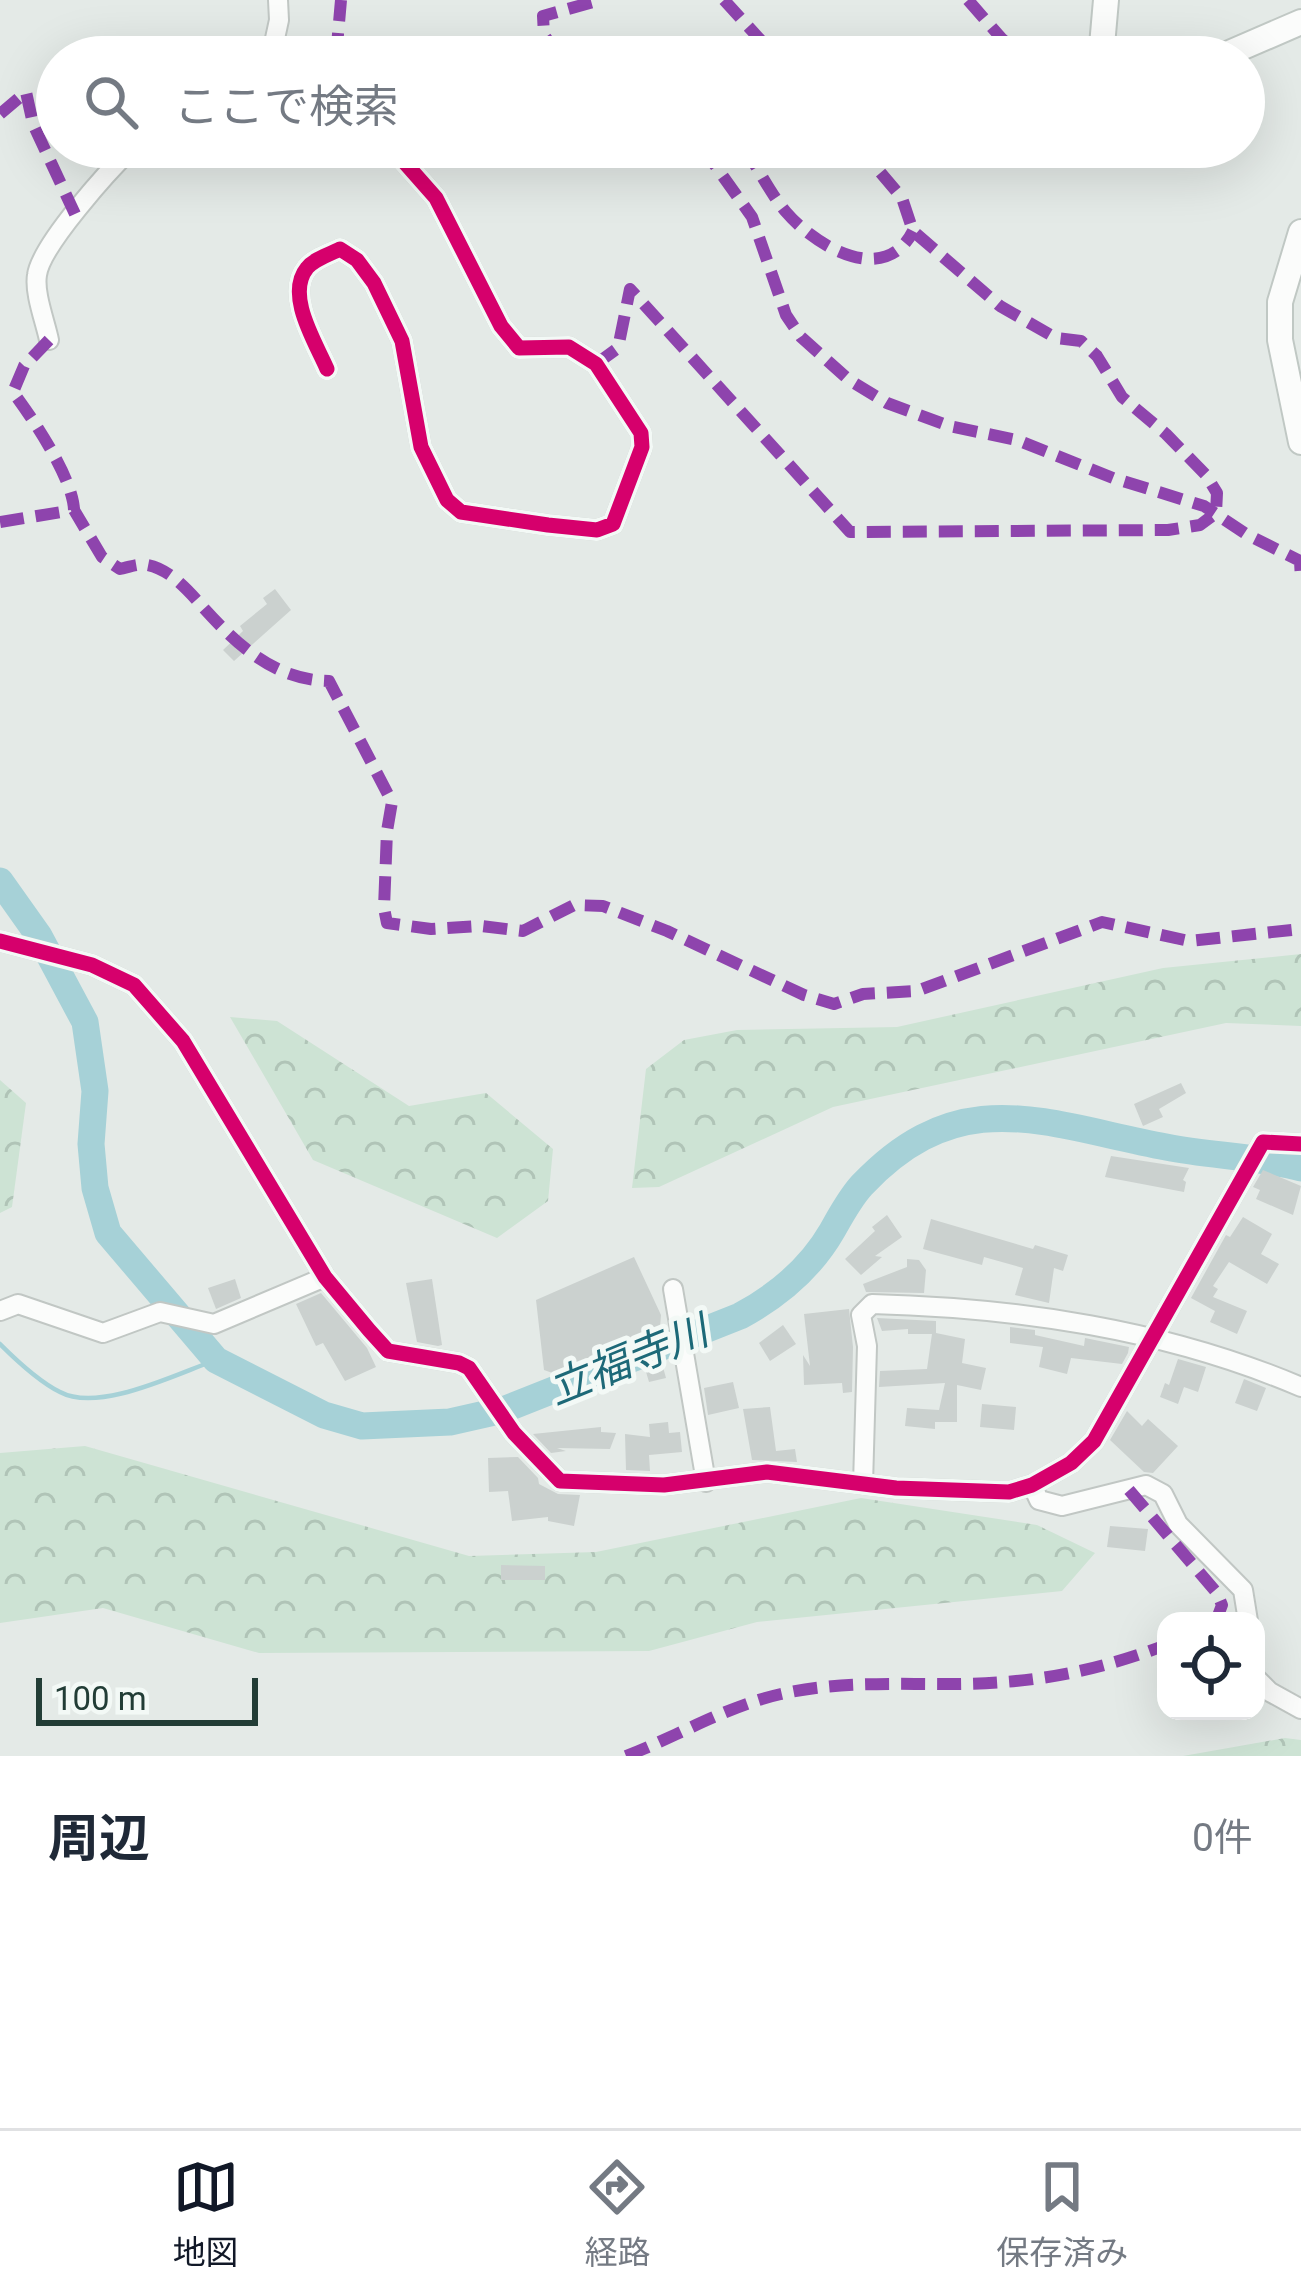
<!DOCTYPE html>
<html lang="ja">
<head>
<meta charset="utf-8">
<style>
  body { margin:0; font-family:Roboto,"Noto Sans JP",sans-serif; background:#f2f2f3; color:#1f2937 }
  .controls { position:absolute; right:36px; bottom:36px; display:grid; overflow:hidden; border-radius:24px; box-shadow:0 12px 48px #0002 }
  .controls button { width:108px; height:108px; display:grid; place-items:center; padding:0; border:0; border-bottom:3px solid #e0e1e3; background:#fff; color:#1f2937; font:60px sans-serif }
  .scale { position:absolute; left:36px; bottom:30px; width:222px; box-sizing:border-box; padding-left:12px; border:6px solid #223d36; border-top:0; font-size:33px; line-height:42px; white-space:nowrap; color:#223d36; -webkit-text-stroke:9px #f3f9f6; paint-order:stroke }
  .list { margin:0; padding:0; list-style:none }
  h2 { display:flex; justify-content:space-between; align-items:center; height:156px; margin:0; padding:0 48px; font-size:51px }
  h2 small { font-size:39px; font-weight:400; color:#747a83 }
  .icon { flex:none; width:66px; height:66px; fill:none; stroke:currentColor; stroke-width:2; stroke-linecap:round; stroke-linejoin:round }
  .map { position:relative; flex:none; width:1301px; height:1756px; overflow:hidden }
  .search { position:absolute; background:#fff; box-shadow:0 12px 48px #0002; left:36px; right:36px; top:36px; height:132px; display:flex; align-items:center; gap:30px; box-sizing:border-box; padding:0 42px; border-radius:66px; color:#747a83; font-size:45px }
  .sheet { height:372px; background:#fff }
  nav { display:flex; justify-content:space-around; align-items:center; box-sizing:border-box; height:168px; border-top:3px solid #e0e1e3; background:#fff; font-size:33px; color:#747a83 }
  nav a { display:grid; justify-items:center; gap:6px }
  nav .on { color:#111827 }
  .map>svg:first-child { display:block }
</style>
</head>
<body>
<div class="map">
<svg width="1301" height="1756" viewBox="0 0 1301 1756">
  <defs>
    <pattern id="forest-crowns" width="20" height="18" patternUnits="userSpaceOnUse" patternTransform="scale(3)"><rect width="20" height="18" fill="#cde3d4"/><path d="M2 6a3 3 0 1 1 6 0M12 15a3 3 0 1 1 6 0" fill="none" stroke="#b0c4b7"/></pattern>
  </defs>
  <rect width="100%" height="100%" fill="#e4eae7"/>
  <g fill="url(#forest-crowns)">
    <polygon points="1301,954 1301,1026 1226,1023 833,1107 659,1187 632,1188 646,1069 684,1040 737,1030 897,1027 1163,968"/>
    <polygon points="230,1017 277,1021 409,1106 486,1093 553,1149 548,1201 497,1238 313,1160"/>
    <polygon points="0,1080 26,1103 12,1207 0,1213"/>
    <polygon points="85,1446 469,1556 596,1552 861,1498 1037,1525 1095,1553 1062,1591 757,1622 649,1651 259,1653 103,1608 0,1623 0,1453"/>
    <polygon points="1285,1738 1301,1740 1301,1756 1183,1756"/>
  </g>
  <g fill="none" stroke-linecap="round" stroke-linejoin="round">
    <path stroke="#a6d1d7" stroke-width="4.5" d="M0 1344C17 1361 38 1381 60 1392 99 1413 176 1374 216 1360"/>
    <path stroke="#a6d1d7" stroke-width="27" d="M0 881 39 936 85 1022 95 1091 91 1144 95 1188 108 1233 216 1360 324 1415 362 1426 450 1422 503 1410 740 1316C779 1295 810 1269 832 1231 841 1215 850 1198 862 1185 961 1081 1044 1124 1166 1147 1211 1156 1256 1156 1301 1168"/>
  </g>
  <g fill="#cbd1cf">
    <polygon points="275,589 291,610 234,661 223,650 243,631 240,626 267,604 263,598"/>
    <polygon points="1181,1083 1186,1093 1159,1109 1163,1117 1143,1126 1134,1104"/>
    <polygon points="1111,1156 1189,1168 1183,1180 1186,1182 1184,1192 1105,1177"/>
    <polygon points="1263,1170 1301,1186 1293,1215 1256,1199 1260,1190 1253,1187"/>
    <polygon points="887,1215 902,1237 875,1256 882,1257 861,1275 845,1259 875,1231 872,1227"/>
    <polygon points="1243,1217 1272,1234 1261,1254 1279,1264 1267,1284 1229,1262 1213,1286 1218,1289 1213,1297 1247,1311 1237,1334 1210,1322 1215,1311 1191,1298 1226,1235 1230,1237"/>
    <polygon points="931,1219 1033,1249 1035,1245 1068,1255 1063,1271 1054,1268 1049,1303 1015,1295 1023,1268 984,1257 982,1265 923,1249"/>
    <polygon points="634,1257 661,1315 659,1340 656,1342 666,1378 649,1382 639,1348 561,1376 544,1370 536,1300"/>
    <polygon points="907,1259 919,1260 926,1270 924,1293 866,1292 863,1284 907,1267"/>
    <polygon points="235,1279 241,1298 216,1309 208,1288"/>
    <polygon points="432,1279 442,1345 438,1346 417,1342 406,1283"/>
    <polygon points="321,1293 367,1348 376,1367 345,1381 323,1343 316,1346 296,1304"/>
    <polygon points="849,1309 853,1347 852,1392 843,1393 842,1383 804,1385 803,1355 810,1366 804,1314"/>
    <polygon points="877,1318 936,1321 936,1333 965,1339 962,1363 986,1368 981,1390 957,1385 957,1422 935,1422 935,1429 905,1426 907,1408 939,1410 945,1383 879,1387 880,1371 927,1369 932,1334 908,1334 908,1329 882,1331"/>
    <polygon points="783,1325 796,1344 770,1361 759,1343"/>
    <polygon points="1010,1327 1035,1330 1035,1335 1084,1346 1085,1338 1129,1347 1128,1353 1122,1364 1071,1358 1067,1374 1039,1367 1043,1347 1010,1343"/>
    <polygon points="1178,1359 1206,1367 1198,1392 1184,1387 1178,1404 1160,1397 1165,1383 1169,1385"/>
    <polygon points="1244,1379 1266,1388 1257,1411 1235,1403"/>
    <polygon points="733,1382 739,1408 708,1415 704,1388"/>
    <polygon points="982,1404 1016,1407 1014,1430 980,1427"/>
    <polygon points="770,1407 776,1451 795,1449 797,1462 752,1460 743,1409"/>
    <polygon points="1127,1411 1142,1426 1148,1419 1178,1446 1153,1473 1144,1472 1110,1440"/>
    <polygon points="668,1422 669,1433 680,1432 682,1452 649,1455 650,1471 626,1470 625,1434 650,1437 649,1424"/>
    <polygon points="601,1427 601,1432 616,1433 610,1449 557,1448 566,1451 551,1453 533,1434"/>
    <polygon points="518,1457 538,1478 539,1484 558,1494 580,1495 574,1526 548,1521 548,1517 512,1521 508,1491 489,1492 488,1458"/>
    <polygon points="1110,1526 1148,1529 1145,1551 1107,1547"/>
    <polygon points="501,1565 545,1566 545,1580 501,1580"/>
  </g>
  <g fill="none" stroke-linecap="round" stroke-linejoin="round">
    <g stroke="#c1c7c4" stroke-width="22">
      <g id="street">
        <polyline points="271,57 279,20 278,0"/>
        <path d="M49 340C45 321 34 293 37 275 41 245 110 169 133 147"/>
        <path d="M327 369C316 343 285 295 307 268 314 259 330 254 340 249L357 260 374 283 402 341 421 447 447 500 461 512 548 525 597 530 613 524 642 447 641 433 596 364 569 347 519 348 501 326 436 198 391 147"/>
        <polyline points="0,941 92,965 134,985 183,1041 325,1277 369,1330 388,1351 459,1363 469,1368 514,1433 560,1481 664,1485 767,1472 896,1488 1009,1492 1032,1485 1071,1463 1094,1441 1263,1142 1301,1144"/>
        <polyline points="673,1289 706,1482"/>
        <polyline points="0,1311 18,1304 103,1333 160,1312 214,1324 325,1277"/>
        <path d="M863 1484 867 1346 861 1315 872 1304C1019 1308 1165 1329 1301 1387"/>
        <polyline points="1032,1485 1039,1500 1062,1506 1146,1485 1163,1494 1178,1524 1243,1590 1248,1621"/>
        <polyline points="1256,1678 1270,1692 1301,1709"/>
      </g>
    </g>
    <g stroke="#c0c8c4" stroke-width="28">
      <g id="secondary">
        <polyline points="1101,57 1106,0"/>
        <polyline points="1220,57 1301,22"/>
        <polyline points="1301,232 1280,302 1280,340 1301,442"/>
      </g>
    </g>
    <use href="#street" stroke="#fbfcfb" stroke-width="18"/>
    <use href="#secondary" stroke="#fbfcfb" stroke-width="24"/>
    <g stroke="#8e44ad" stroke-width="12" stroke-dasharray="24 12" stroke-linecap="butt">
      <polyline points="724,0 776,57"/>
      <polyline points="968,0 1002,39 1024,57"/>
      <polyline points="336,57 341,0"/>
      <polyline points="559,57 544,35 543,16 600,0"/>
      <polyline points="0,114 26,92 33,124 75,214"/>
      <polyline points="702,147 752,217 786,315 801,337 849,380 887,403 949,426 1017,440 1113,478 1204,506 1246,534 1300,561 1301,580"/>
      <path d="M744 147C758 168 770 193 786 212 816 247 885 287 913 231"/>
      <path d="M49 340 24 366 13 392C33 419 73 478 74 510"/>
      <polyline points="596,364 618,348 630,289 850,532 1168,530 1200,525 1216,513 1217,493 1206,475 1166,434 1122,397 1097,356 1081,341 1056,338 1000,306 913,231 902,198 859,147"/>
      <path d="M0 522 74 510 102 557 120 569C129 567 139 563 148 565 169 569 188 590 201 605 237 645 274 680 329 681L392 802 387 831 384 908 387 923 431 929 481 926 523 931 574 905 603 906 667 931 804 995 834 1004 863 994 917 991 1102 922 1189 941 1301 929"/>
      <polyline points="1129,1490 1217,1593 1222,1605 1216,1621"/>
      <path d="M626 1756C678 1736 727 1706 781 1694 854 1677 930 1688 1004 1682 1060 1678 1113 1665 1166 1645"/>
    </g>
    <g stroke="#f3f9f6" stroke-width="22">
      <g id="cycleway">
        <path d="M327 369C316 343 285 295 307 268 314 259 330 254 340 249L357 260 374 283 402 341 421 447 447 500 461 512 548 525 597 530 613 524 642 447 641 433 596 364 569 347 519 348 501 326 436 198 391 147"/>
        <polyline points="0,941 92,965 134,985 183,1041 325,1277 369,1330 388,1351 459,1363 469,1368 514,1433 560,1481 664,1485 767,1472 896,1488 1009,1492 1032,1485 1071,1463 1094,1441 1263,1142 1301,1144"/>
      </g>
    </g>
    <use href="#cycleway" stroke="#d6006c" stroke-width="15"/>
  </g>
  <g text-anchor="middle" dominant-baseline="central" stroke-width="10" stroke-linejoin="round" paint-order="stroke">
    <g font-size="42" font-style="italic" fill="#1d6978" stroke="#f3f9f6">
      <text transform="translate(628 1360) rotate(-22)">立福寺川</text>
    </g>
  </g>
</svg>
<div class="controls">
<button><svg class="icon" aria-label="locate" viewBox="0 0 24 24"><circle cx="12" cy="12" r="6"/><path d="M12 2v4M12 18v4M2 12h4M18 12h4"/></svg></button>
</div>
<div class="scale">100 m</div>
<div class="search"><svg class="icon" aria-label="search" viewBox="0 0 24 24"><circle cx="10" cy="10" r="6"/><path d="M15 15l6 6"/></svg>ここで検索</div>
</div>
<section class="sheet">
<h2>周辺<small>0件</small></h2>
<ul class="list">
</ul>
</section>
<nav>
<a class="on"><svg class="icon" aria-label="map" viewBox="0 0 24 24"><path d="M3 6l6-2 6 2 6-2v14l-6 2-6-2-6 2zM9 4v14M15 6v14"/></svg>地図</a>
<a><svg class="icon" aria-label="directions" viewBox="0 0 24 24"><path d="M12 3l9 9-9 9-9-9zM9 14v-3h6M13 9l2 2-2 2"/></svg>経路</a>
<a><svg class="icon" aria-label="saved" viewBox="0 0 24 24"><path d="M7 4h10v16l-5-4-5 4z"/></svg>保存済み</a>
</nav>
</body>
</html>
